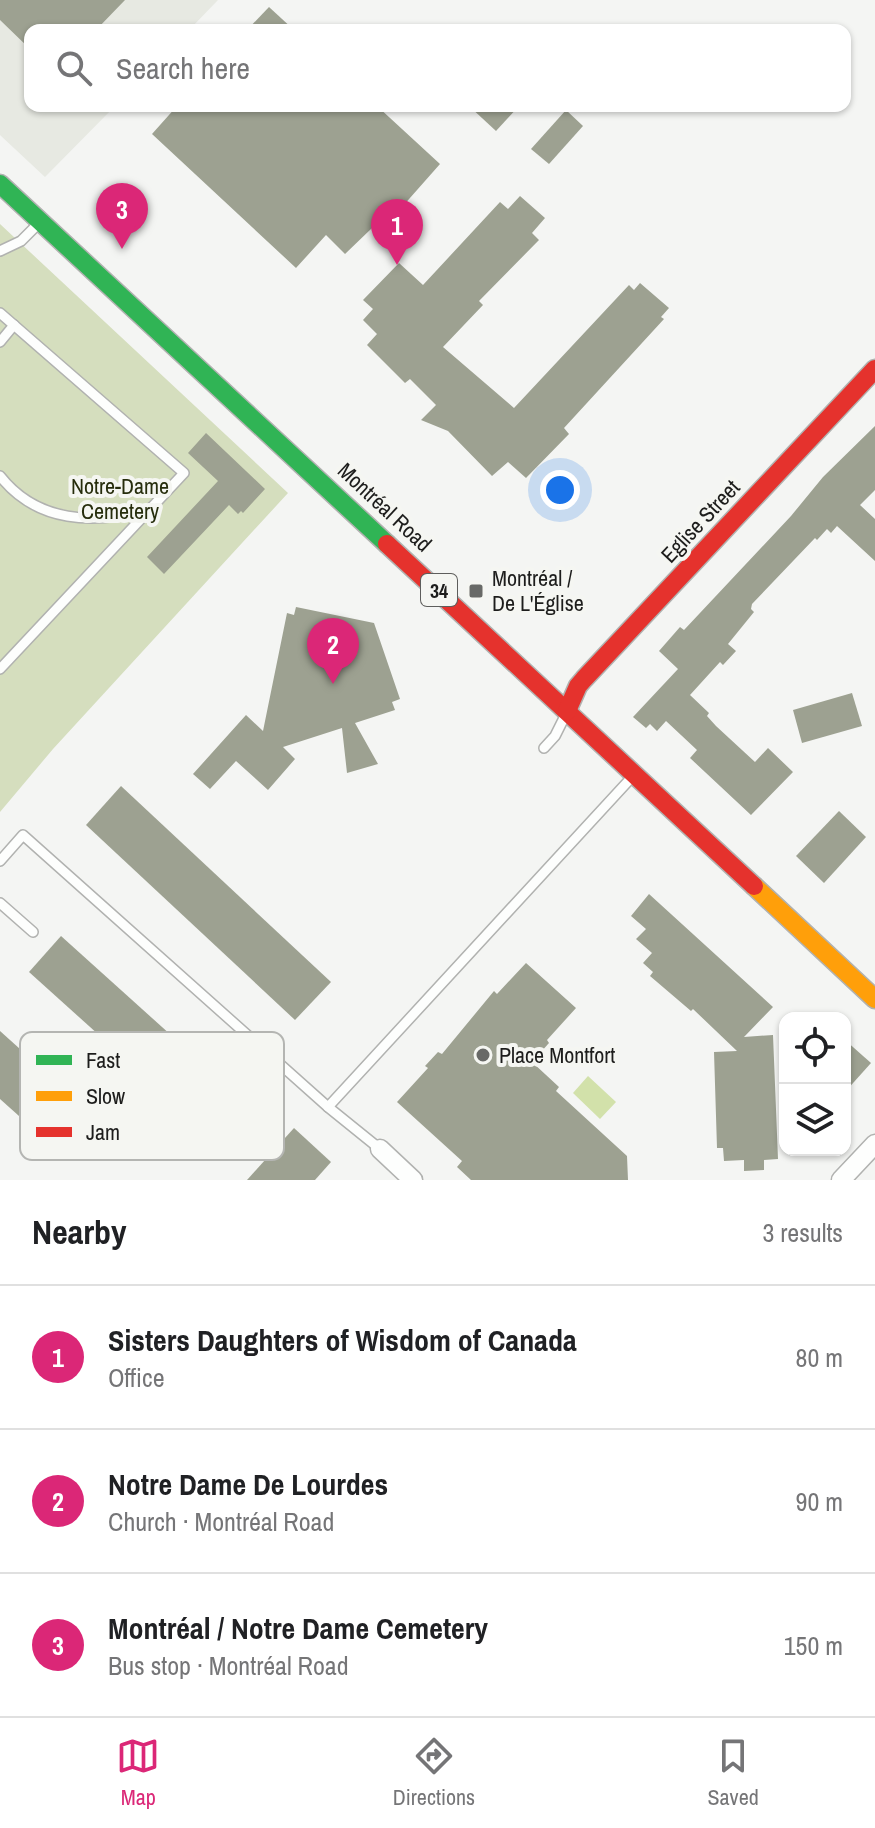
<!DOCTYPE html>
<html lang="en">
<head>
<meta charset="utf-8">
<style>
  body { margin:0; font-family:"Archivo Narrow",sans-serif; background:#f6f6f6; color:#202124 }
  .controls { position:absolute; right:24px; bottom:24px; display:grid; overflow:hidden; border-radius:16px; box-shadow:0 2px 6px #0004 }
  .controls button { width:72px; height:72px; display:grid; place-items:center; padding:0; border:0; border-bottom:2px solid #e0e0e0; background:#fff; color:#202124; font:40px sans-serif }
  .you { position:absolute; left:560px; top:490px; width:28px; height:28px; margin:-20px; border:6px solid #fff; border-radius:50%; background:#1a73e8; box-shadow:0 0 0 12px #1a73e833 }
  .badge { display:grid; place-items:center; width:52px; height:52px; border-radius:50%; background:#db2777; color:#fff; font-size:26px; font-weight:700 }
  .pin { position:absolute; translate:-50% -66px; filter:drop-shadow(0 2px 4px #0008) }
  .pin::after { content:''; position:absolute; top:42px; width:28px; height:24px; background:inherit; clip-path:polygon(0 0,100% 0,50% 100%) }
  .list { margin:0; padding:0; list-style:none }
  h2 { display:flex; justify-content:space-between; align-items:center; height:104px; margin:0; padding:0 32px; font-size:34px }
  h2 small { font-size:26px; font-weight:400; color:#757577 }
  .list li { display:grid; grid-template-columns:52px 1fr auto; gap:24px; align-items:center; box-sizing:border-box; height:144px; padding:0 32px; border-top:2px solid #e0e0e0 }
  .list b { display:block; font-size:30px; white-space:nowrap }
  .list p { margin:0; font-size:26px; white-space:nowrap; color:#757577 }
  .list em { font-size:26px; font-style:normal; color:#757577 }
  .icon { flex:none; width:44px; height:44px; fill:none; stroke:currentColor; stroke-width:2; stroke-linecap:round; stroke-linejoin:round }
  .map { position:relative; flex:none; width:875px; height:1180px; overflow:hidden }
  .search { position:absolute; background:#fff; box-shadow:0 2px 6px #0004; left:24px; right:24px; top:24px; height:88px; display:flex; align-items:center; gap:20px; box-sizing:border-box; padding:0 28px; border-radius:16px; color:#757577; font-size:30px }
  .sheet { height:536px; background:#fff }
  nav { display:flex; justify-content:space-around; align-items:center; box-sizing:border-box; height:112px; border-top:2px solid #e0e0e0; background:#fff; font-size:22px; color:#757577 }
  nav a { display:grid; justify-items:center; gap:4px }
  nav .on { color:#db2777 }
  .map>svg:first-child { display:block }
</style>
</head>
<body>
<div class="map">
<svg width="875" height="1180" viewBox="0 0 875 1180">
  <rect width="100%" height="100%" fill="#f4f5f3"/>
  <polygon fill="#e7e9e2" points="0,0 218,0 189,30 30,30 30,106 115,106 45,177 0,135"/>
  <polygon fill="#d5debe" points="0,224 288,493 53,749 0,812"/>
  <polygon fill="#d2e1aa" points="588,1076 616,1102 600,1119 573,1093"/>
  <g fill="#9da191">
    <polygon points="0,0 125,0 96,30 30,30 30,49 0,20"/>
    <polygon points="269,7 294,30 247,30"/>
    <polygon points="177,106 377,106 440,164 402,207 397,204 345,254 326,235 296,268 152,134"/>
    <polygon points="469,106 519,106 496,131"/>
    <polygon points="566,110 583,126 549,164 531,149"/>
    <polygon points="520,196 545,218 532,233 539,240 479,301 483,305 443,347 514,408 629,285 634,290 640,283 669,308 661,317 664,319 564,428 569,434 526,478 508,462 492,476 448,431 421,420 436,405 410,379 405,383 367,345 377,334 363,320 373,309 363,300 399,263 423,285 500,202 508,209"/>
    <polygon points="875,426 875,490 860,505 875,519 875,561 837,526 831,533 827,529 817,540 815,538 752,604 751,609 754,612 728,644 736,651 723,665 720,662 690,695 709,713 707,716 716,726 755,762 768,748 793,772 751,815 690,758 697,750 666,721 657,731 650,724 646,728 633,717 678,669 659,651 680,627 684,630 791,516 823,477"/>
    <polygon points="206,433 265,489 243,513 241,511 238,514 229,505 164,574 147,557 218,481 188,453"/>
    <polygon points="296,607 374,623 400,699 392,702 395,710 355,723 378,764 347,773 342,728 283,747 295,759 268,790 236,761 210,789 193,774 246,715 263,731 287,613 294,615"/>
    <polygon points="852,693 862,726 802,743 793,710"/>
    <polygon points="121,786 331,982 295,1020 86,825"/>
    <polygon points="839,811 866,837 824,883 796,856"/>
    <polygon points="649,894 773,1007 744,1037 773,1035 778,1159 764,1160 764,1170 744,1171 744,1160 724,1161 723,1148 717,1148 714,1052 737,1051 693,1009 691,1011 650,976 653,972 643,963 652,953 636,939 646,929 631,916"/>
    <polygon points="61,936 172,1036 140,1072 29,972"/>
    <polygon points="526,963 576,1008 547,1040 549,1043 532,1062 559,1087 556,1091 627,1156 628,1180 471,1180 457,1167 462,1161 397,1102 428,1068 425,1066 438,1052 442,1054 494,991 497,994"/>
    <polygon points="0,1031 80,1103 47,1141 0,1099"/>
    <polygon points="845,1040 871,1063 845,1092"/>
    <polygon points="294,1128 331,1162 315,1180 247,1180"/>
  </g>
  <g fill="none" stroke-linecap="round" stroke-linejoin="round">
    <g stroke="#b1b2b0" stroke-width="12">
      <g id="lane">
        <polyline points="0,251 21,241 39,223"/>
        <polyline points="0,313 184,473 0,669"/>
        <polyline points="0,342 14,325"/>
        <path d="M0 476C37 523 94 525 148 509"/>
        <polyline points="544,748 555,736 566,714"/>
        <polyline points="0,861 23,835 328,1107"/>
        <polyline points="0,903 33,932"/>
        <polyline points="380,1149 328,1107 632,777"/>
      </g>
    </g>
    <g stroke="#b1b2b0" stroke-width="21">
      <g id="street">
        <polyline points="380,1149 413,1180"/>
        <polyline points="841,1180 875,1144"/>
      </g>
    </g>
    <g stroke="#b1b2b0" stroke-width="21">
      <polyline id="fast" points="0,184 387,544"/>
    </g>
    <g stroke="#b1b2b0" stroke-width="21">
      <polyline id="slow" points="754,886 875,999"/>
    </g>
    <g stroke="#b1b2b0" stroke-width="21">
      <g id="jam">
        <polyline points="387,544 754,886"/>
        <polyline points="567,711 578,686 584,679 875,369"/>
      </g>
    </g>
    <use href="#lane" stroke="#fdfefd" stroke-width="9"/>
    <use href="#street" stroke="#fdfefd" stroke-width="18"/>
    <use href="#fast" stroke="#30b455" stroke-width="18"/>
    <use href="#slow" stroke="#ff9f0a" stroke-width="18"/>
    <use href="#jam" stroke="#e5322d" stroke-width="18"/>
  </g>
  <g fill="#686967" stroke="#f5f6f2" stroke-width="3">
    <rect x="468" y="583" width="16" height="16" rx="4"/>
    <circle cx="483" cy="1055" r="8"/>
  </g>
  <g text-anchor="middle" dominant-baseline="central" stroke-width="8" stroke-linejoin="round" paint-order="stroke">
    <rect fill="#f5f6f2" stroke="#5e5e5c" stroke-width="2" x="421" y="574" width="36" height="32" rx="6"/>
    <g font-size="20" font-weight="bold" fill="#1d1d1c">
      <text x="439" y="590">34</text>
    </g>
    <g font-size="22" fill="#262d0c" stroke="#f5f6f2">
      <text x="120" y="486">Notre-Dame<tspan x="120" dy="25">Cemetery</tspan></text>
    </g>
    <g font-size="22" fill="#1d1d1c" stroke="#f5f6f2">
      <text transform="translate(385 507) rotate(43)">Montréal Road</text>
      <text transform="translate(700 521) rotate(-47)">Eglise Street</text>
    </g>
    <g font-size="22" fill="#1d1d1c" stroke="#f5f6f2" text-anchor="start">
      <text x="492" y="578">Montréal /<tspan x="492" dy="25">De L'Église</tspan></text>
      <text x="499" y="1055">Place Montfort</text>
    </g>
  </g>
  <rect x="20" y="1032" width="264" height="128" rx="12" fill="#f5f6f2" stroke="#b4b5b2" stroke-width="2"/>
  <rect x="36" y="1055" width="36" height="10" fill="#30b455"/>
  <rect x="36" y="1091" width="36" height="10" fill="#ff9f0a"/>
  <rect x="36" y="1127" width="36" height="10" fill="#e5322d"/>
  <g font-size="22" fill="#1d1d1c">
    <text x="86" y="1068">Fast</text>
    <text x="86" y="1104">Slow</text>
    <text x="86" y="1140">Jam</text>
  </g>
</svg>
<div class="controls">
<button><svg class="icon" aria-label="locate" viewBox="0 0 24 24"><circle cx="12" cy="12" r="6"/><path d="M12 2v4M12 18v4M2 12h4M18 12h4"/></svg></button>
<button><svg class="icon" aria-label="layers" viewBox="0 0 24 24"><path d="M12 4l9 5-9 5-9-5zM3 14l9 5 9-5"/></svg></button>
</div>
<div class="you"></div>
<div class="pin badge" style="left:397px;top:265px">1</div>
<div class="pin badge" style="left:333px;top:684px">2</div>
<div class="pin badge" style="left:122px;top:249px">3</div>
<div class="search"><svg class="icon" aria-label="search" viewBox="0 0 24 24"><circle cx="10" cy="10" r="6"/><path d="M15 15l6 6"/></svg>Search here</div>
</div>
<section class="sheet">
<h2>Nearby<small>3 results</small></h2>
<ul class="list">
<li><span class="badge">1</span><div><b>Sisters Daughters of Wisdom of Canada</b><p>Office</p></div><em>80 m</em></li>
<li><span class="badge">2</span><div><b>Notre Dame De Lourdes</b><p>Church · Montréal Road</p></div><em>90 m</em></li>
<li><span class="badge">3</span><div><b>Montréal / Notre Dame Cemetery</b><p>Bus stop · Montréal Road</p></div><em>150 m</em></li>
</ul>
</section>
<nav>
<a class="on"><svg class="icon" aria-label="map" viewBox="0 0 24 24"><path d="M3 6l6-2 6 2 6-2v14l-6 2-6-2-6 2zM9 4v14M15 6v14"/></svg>Map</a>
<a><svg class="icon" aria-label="directions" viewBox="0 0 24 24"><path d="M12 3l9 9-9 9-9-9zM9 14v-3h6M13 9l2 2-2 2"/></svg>Directions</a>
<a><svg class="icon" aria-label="saved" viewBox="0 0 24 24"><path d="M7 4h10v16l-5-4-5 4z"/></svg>Saved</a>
</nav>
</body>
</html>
